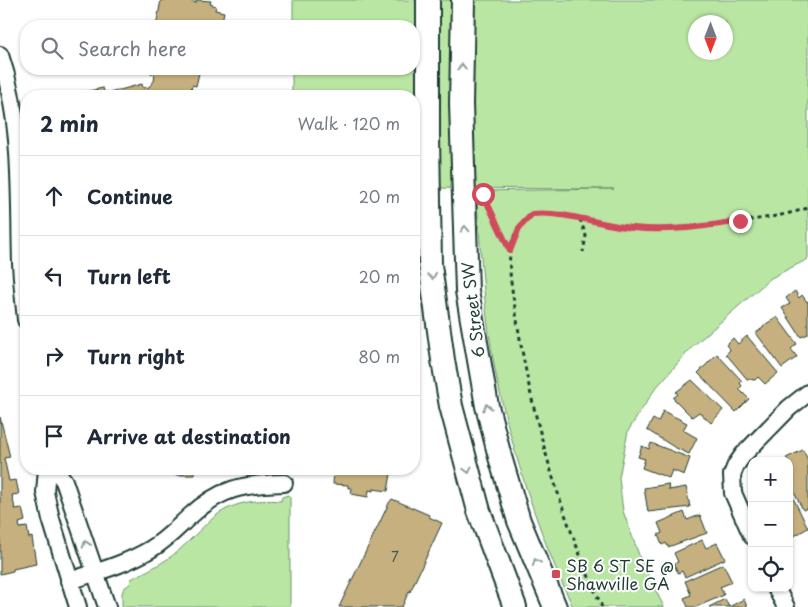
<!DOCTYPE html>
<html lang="en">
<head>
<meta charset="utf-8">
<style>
  body { margin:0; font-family:"Playpen Sans",sans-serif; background:#f6f6f7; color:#1f2937 }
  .controls { position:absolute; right:15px; bottom:15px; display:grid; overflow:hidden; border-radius:10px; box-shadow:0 1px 4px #0004 }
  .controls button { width:45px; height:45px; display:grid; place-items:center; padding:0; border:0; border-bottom:1px solid #e0e1e3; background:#fff; color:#1f2937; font:25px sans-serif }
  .compass { position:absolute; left:688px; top:15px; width:45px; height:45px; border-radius:50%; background:#fff; box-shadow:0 1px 4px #0004; rotate:180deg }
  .stop { position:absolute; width:15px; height:15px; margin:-11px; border:4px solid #d1495b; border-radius:50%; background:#fff }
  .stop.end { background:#d1495b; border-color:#fff; box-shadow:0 1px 5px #0008 }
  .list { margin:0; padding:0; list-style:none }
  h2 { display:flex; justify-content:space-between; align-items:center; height:65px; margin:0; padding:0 20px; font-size:21px }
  h2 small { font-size:16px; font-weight:400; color:#747a83 }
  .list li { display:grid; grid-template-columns:32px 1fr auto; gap:15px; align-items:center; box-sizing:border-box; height:80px; padding:0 20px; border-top:1px solid #e0e1e3 }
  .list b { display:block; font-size:19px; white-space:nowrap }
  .list em { font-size:16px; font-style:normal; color:#747a83 }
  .icon { flex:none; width:28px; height:28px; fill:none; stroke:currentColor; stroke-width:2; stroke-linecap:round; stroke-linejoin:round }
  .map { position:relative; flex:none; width:808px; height:607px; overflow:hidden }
  .search { position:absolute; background:#fff; box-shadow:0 1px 4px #0004; left:20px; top:20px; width:400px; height:55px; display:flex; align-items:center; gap:12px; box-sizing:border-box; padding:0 18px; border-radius:20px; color:#747a83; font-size:19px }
  .panel { position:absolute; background:#fff; box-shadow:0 1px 4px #0004; left:20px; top:90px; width:400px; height:385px; border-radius:20px }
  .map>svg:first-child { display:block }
</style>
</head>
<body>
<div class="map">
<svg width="808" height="607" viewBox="0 0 808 607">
  <rect width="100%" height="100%" fill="#fff"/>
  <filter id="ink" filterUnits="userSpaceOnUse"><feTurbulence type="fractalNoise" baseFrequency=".02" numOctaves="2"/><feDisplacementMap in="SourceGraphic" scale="10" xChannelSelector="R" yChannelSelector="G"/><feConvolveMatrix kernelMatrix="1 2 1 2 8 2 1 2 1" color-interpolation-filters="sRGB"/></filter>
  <g filter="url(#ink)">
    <g fill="#bae6a3" stroke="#6c926c" fill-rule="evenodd">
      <path d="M293 0H808V259L771 278 693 346 655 389 628 431 619 478 623 511 642 563 664 607H573C539 535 514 457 497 380 484 318 481 254 476 191L614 189 414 188V96H292V69H414V26H293ZM696 22H726V52H696Z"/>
      <path d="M288 495 290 497V607H122V593L124 588 130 584 131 579C147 571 164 563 178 551 190 541 200 529 212 519 231 502 256 499 281 501L282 497Z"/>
    </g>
    <g fill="#c7b07f" stroke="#1f3d34">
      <polygon points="161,0 191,0 191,1 196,3 196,0 211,1 210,4 216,6 215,10 224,12 221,26 156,26"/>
      <polygon points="153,69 200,69 196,86 192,85 190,94 193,96 64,96 83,91 84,92 103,88 105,94 142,84 143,88 149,87 154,81 155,75 151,74"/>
      <polygon points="795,291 799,298 802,295 807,302 808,301 808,334 801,337 782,308 790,304 786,298"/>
      <polygon points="777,317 797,344 791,349 797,357 782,368 756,333 764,327 763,326"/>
      <polygon points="747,336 778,373 765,384 758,377 755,380 747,379 726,354 730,350 726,345 733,338 738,344"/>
      <polygon points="717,354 742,381 740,383 742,386 739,389 749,399 736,412 698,373"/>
      <polygon points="692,380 723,410 711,423 699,412 692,417 673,398 678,394 676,392"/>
      <polygon points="663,411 687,423 683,430 697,438 689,454 674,447 647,430 653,419 658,422"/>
      <polygon points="0,417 10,457 4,458 9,481 16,480 19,494 12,495 15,509 22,508 25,521 19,523 20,528 27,527 29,538 32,537 36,564 13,569 13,571 0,574"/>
      <polygon points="651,443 690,458 684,475 672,470 669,478 642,468 645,459 638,457 642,446 649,449"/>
      <polygon points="803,450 808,460 808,508 803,510 789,482 789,470 791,469 789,461 786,458"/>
      <rect x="174" y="469" width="20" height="6"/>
      <polygon points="334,469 391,469 391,474 388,491 373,489 373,491 369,490 368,497 351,494 352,488 348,488 348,485 333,484"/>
      <polygon points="668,484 669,490 686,487 690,507 648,512 644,488"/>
      <polygon points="789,490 808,528 789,539"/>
      <polygon points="392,499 429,515 429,517 442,523 410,592 409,591 402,607 339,607 389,503"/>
      <polygon points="684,512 687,520 700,515 707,533 668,547 666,543 662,545 658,535 662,533 658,523"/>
      <polygon points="702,540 706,548 717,543 725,559 685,577 682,571 678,573 674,564 678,562 674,553"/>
      <polygon points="723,564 732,582 720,587 724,595 696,607 688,607 684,598 691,595 685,581"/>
      <polygon points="725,599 729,607 744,599 747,607 709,607"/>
    </g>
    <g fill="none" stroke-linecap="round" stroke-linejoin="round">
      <g stroke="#1f3d34" stroke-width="20">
        <g id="street">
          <path d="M0 55C23 122 19 194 21 263 22 282 24 301 26 320"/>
          <polyline points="47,469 45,492 51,519 78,607"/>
          <polyline points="55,469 64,481 107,607"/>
          <polyline points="752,536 733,493 732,475 736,465 743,455 789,408 808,393"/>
          <path d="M69 581C97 572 126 564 151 549 166 540 177 528 189 517 220 488 243 484 284 483"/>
          <polyline points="776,588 786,607"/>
        </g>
      </g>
      <g stroke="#1f3d34" stroke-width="26">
        <g id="secondary">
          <polyline points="428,0 428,136 430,265 443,360 451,406 479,511 515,607"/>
          <polyline points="463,0 461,104 467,291 487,406 500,457 519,521 555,607"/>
        </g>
      </g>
      <g stroke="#1f3d34" stroke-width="3" stroke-dasharray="4 4" stroke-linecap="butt">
        <polyline points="485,198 510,251"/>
        <polyline points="580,219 586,236 583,252"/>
        <path d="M602 607C561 516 532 420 517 320 514 300 508 273 510 253 511 238 521 223 532 214 567 211 599 225 634 228 663 232 692 227 721 224 751 220 780 217 808 208"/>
      </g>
      <use href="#street" stroke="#fff" stroke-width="16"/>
      <use href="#secondary" stroke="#fff" stroke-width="22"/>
    </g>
    <defs><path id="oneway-chevron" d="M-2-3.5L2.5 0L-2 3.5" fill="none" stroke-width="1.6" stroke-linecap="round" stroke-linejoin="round" transform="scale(1.25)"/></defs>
    <g stroke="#8f9e9a">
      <use href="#oneway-chevron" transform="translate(462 67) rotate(-89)"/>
      <use href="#oneway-chevron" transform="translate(465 229) rotate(-92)"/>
      <use href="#oneway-chevron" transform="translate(432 276) rotate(82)"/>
      <use href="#oneway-chevron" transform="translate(487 407) rotate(-103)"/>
      <use href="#oneway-chevron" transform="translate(468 470) rotate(75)"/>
      <use href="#oneway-chevron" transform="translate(86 544) rotate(-109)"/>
      <use href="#oneway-chevron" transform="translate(536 562) rotate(-113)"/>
    </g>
  </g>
  <g fill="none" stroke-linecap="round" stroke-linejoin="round" filter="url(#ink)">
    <path stroke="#d1495b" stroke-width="6" d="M483 194 510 251 519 228 532 214C567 211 599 225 633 228 669 232 705 226 740 221"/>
  </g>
  <rect fill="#d1495b" stroke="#fff" stroke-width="2" x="551" y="569" width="10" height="10" rx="2.5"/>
  <g text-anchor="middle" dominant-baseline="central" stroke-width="4" stroke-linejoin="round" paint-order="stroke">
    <g font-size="14" fill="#495a47">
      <text x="395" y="556">7</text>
    </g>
    <g font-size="16" fill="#1f3d34" stroke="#fff">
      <text transform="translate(472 310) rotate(-97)">6 Street SW</text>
    </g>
    <g font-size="16" fill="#1f3d34" stroke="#fff" text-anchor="start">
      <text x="566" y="565">SB 6 ST SE @<tspan x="566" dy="18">Shawville GA</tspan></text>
    </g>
  </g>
</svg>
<div class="controls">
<button>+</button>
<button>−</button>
<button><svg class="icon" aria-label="locate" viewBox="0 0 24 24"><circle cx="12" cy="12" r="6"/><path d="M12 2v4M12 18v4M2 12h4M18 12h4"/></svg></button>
</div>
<svg class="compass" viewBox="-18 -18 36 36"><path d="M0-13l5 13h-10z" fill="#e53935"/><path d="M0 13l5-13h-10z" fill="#747a83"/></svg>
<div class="stop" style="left:483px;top:194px"></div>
<div class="stop end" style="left:740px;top:221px"></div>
<div class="search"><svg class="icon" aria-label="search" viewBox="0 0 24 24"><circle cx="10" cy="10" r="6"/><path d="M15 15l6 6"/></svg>Search here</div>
<section class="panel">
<h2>2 min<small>Walk · 120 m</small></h2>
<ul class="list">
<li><svg class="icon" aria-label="ahead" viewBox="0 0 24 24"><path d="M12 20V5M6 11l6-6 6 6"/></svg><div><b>Continue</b></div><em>20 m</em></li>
<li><svg class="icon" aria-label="left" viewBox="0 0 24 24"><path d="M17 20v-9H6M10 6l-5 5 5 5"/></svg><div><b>Turn left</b></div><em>20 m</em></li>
<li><svg class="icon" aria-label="right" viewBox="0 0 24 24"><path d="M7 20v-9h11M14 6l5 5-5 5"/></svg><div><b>Turn right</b></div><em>80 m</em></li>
<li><svg class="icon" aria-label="arrive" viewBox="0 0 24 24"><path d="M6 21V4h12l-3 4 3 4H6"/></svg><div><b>Arrive at destination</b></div></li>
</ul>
</section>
</div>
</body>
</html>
